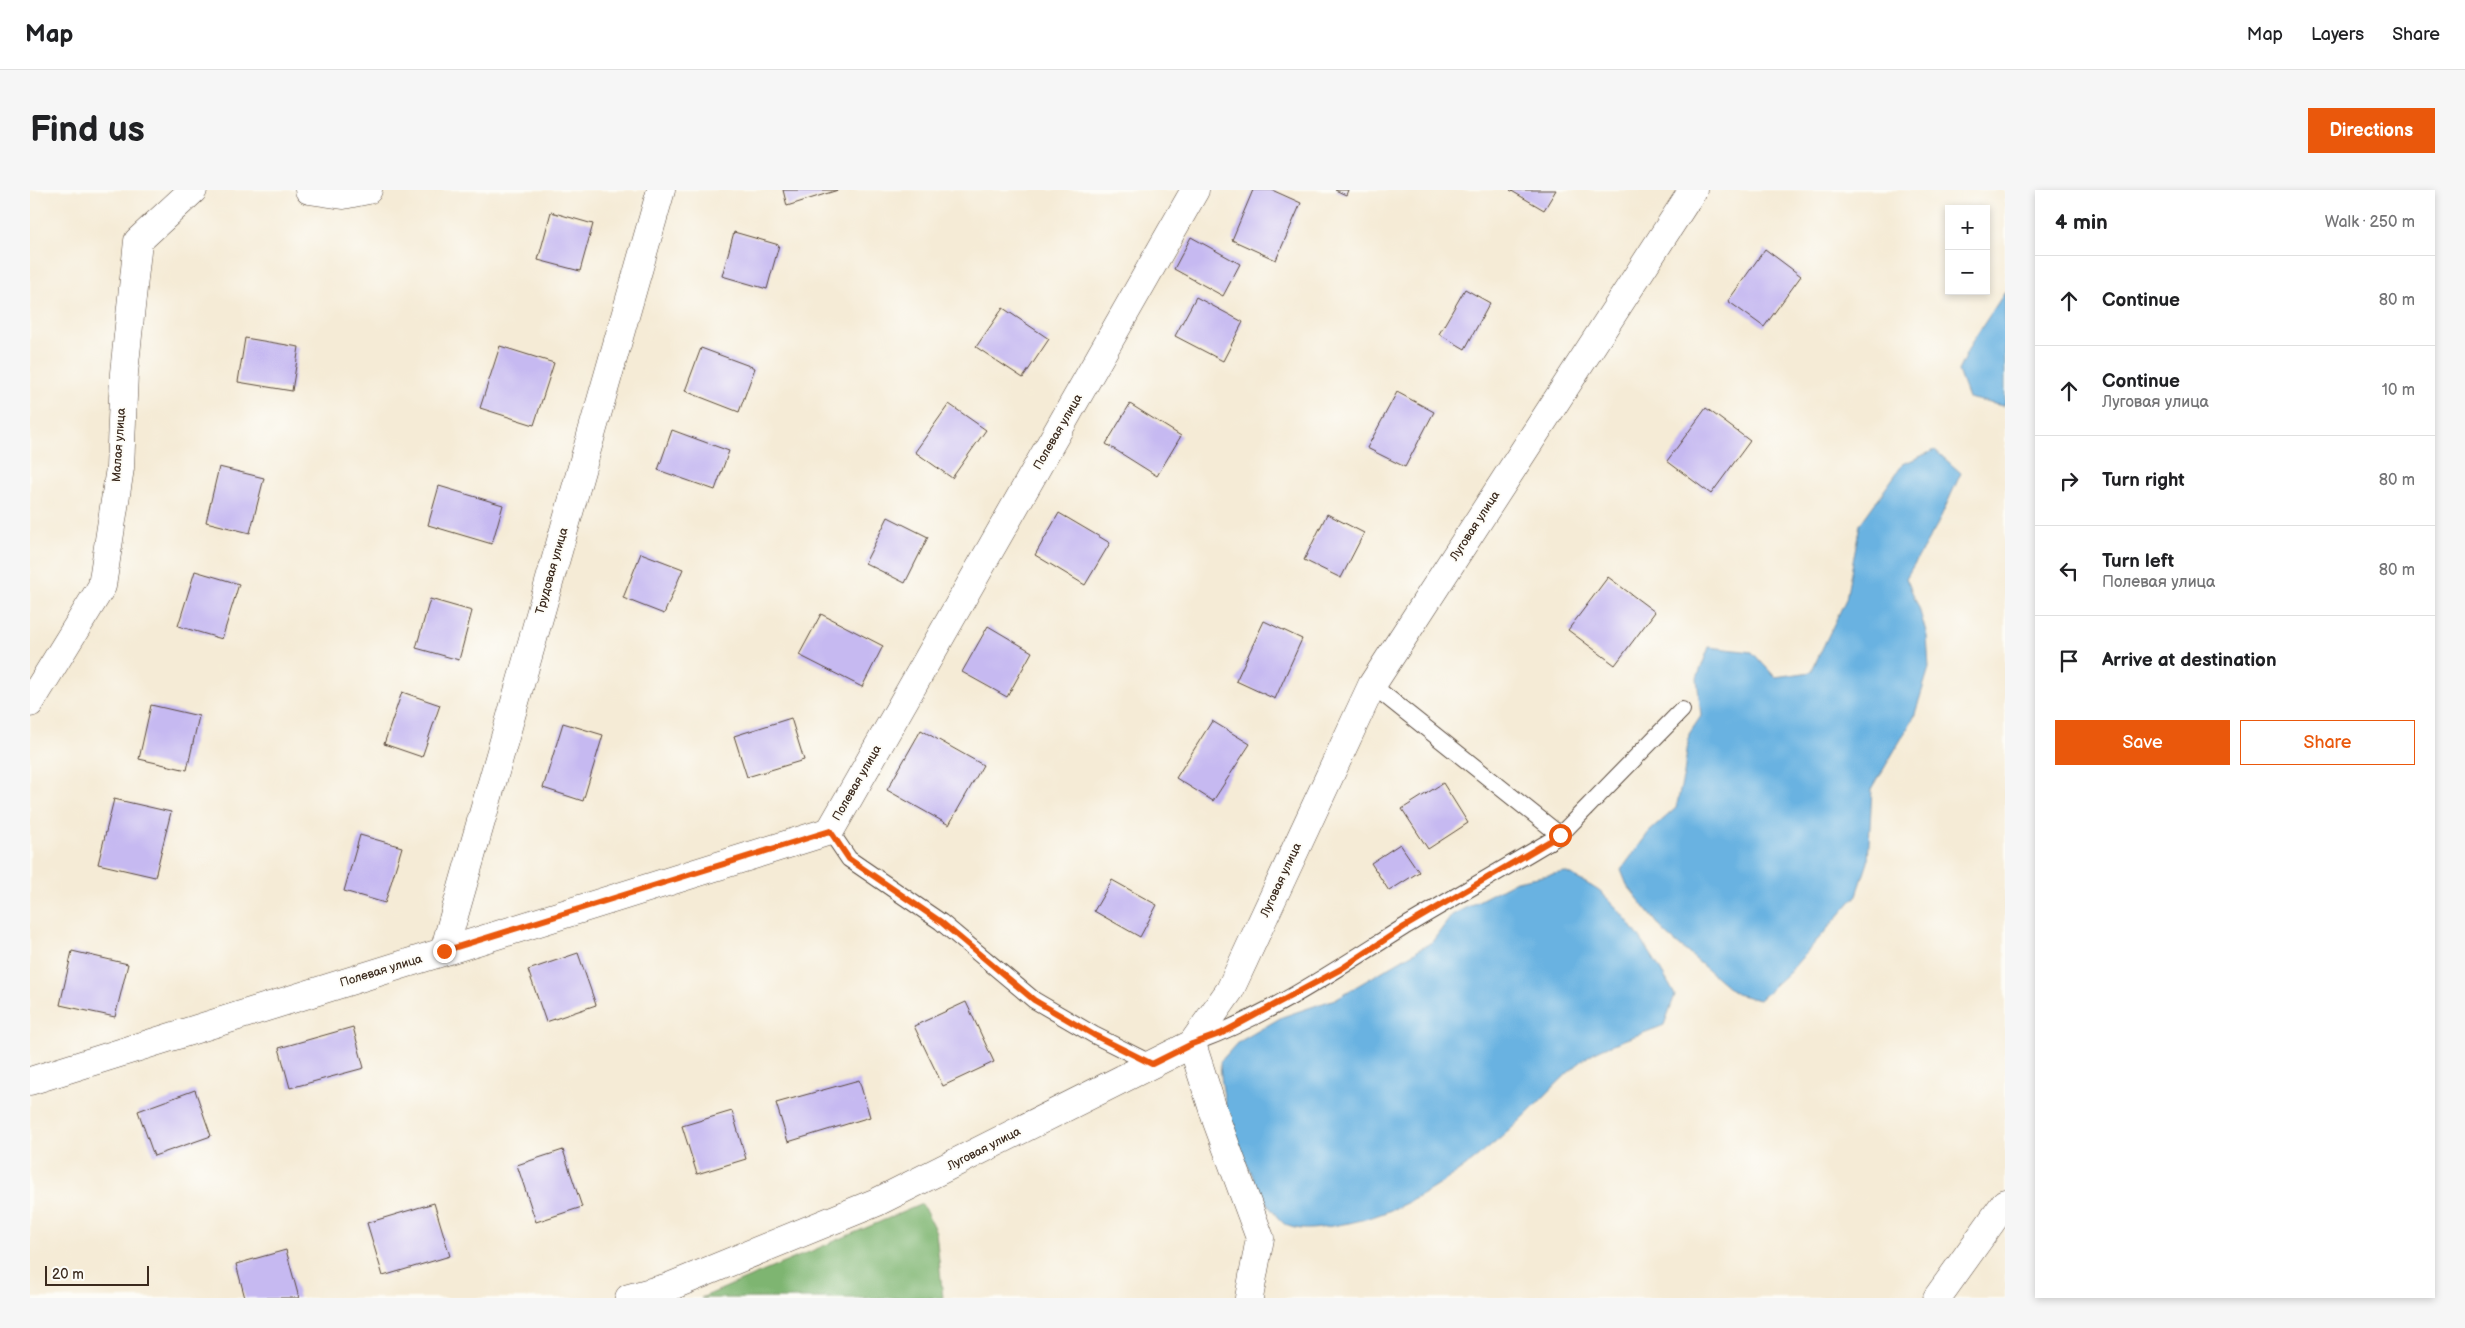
<!DOCTYPE html>
<html lang="en">
<head>
<meta charset="utf-8">
<style>
  body { margin:0; font-family:"Balsamiq Sans",sans-serif; background:#f6f6f6; color:#202124 }
  .controls { position:absolute; right:15px; top:15px; display:grid; overflow:hidden; border-radius:0px; box-shadow:0 2px 8px #0003 }
  .controls button { width:45px; height:45px; display:grid; place-items:center; padding:0; border:0; border-bottom:1px solid #e0e0e0; background:#fff; color:#202124; font:25px sans-serif }
  .scale { position:absolute; left:15px; bottom:12px; width:104px; box-sizing:border-box; padding-left:5px; border:2px solid #3b2a1e; border-top:0; font-size:14px; line-height:18px; white-space:nowrap; color:#3b2a1e; -webkit-text-stroke:4px #fdfcf7; paint-order:stroke }
  .stop { position:absolute; width:15px; height:15px; margin:-11px; border:4px solid #ea580c; border-radius:50%; background:#fff }
  .stop.end { background:#ea580c; border-color:#fff; box-shadow:0 1px 5px #0008 }
  .list { margin:0; padding:0; list-style:none }
  h2 { display:flex; justify-content:space-between; align-items:center; height:65px; margin:0; padding:0 20px; font-size:21px }
  h2 small { font-size:16px; font-weight:400; color:#757577 }
  .list li { display:grid; grid-template-columns:32px 1fr auto; gap:15px; align-items:center; box-sizing:border-box; height:90px; padding:0 20px; border-top:1px solid #e0e0e0 }
  .list b { display:block; font-size:19px; white-space:nowrap }
  .list p { margin:0; font-size:16px; white-space:nowrap; color:#757577 }
  .list em { font-size:16px; font-style:normal; color:#757577 }
  .actions { display:flex; gap:10px; padding:15px 20px }
  .actions a { flex:1; padding:11px 0; border:1px solid #ea580c; border-radius:0px; text-align:center; font-size:18px; color:#ea580c }
  .actions .main { background:#ea580c; color:#fff }
  .icon { flex:none; width:28px; height:28px; fill:none; stroke:currentColor; stroke-width:2; stroke-linecap:round; stroke-linejoin:round }
  .map { position:relative; flex:none; width:1975px; height:1108px; overflow:hidden; border-radius:0px }
  header { display:flex; align-items:center; gap:30px; box-sizing:border-box; height:70px; padding:0 25px; background:#fff; border-bottom:1px solid #e0e0e0 }
  header strong { font-size:24px }
  nav { display:flex; gap:28px; margin-inline-start:auto; font-size:18px }
  .intro { display:flex; align-items:center; justify-content:space-between; box-sizing:border-box; height:120px; padding:0 30px }
  h1 { margin:0; font-size:35px }
  .button { padding:12px 22px; border-radius:0px; background:#ea580c; color:#fff; font-size:18px; font-weight:700 }
  main { display:flex; gap:30px; padding:0 30px }
  aside { flex:1; background:#fff; border-radius:0px; box-shadow:0 2px 8px #0003 }
  .map>svg:first-child { display:block }
</style>
</head>
<body>
<header>
<strong>Map</strong>
<nav><a>Map</a><a>Layers</a><a>Share</a></nav>
</header>
<div class="intro"><h1>Find us</h1><a class="button">Directions</a></div>
<main>
<div class="map">
<svg width="1975" height="1108" viewBox="0 0 1975 1108">
  <rect width="100%" height="100%" fill="#fdfcf7"/>
  <filter id="ink" filterUnits="userSpaceOnUse"><feTurbulence type="fractalNoise" baseFrequency=".02" numOctaves="2"/><feDisplacementMap in="SourceGraphic" scale="10" xChannelSelector="R" yChannelSelector="G"/><feConvolveMatrix kernelMatrix="1 2 1 2 8 2 1 2 1" color-interpolation-filters="sRGB"/></filter>
  <filter id="wash" filterUnits="userSpaceOnUse"><feTurbulence type="fractalNoise" baseFrequency=".0096" numOctaves="4" result="noise"/><feDisplacementMap in="SourceGraphic" scale="20" xChannelSelector="R" yChannelSelector="G"/><feGaussianBlur stdDeviation="1.12" result="paint"/><feColorMatrix in="noise" values="0 0 0 0 0 0 0 0 0 0 0 0 0 0 0 0 0 1.4 0 .05"/><feComposite in="paint" operator="in"/></filter>
  <g filter="url(#wash)">
    <rect width="100%" height="100%" fill="#f5ebd6"/>
    <polygon fill="#7eb571" stroke="#5c7048" points="892,1014 906,1042 913,1108 671,1108"/>
    <g fill="#69b2e1" stroke="#526e80">
      <polygon points="1975,102 1975,214 1973,216 1938,208 1928,181 1942,152"/>
      <polygon points="1905,260 1931,283 1907,335 1876,388 1889,418 1897,446 1899,478 1884,527 1842,599 1838,672 1827,705 1762,779 1729,810 1706,804 1636,744 1597,695 1591,680 1619,642 1646,618 1654,584 1659,544 1671,526 1667,488 1679,457 1722,462 1745,487 1781,482 1816,409 1830,334 1873,274"/>
      <path d="M1535 682C1546 688 1559 694 1569 701 1597 723 1628 774 1645 805L1634 835C1616 843 1571 856 1557 867 1530 887 1508 915 1483 937 1434 981 1374 1026 1307 1035 1291 1038 1274 1042 1258 1036 1246 1031 1228 999 1223 987 1204 950 1192 914 1190 872L1207 853 1252 827 1305 809 1402 752 1422 725 1486 691Z"/>
    </g>
    <g id="blocks">
      <g fill="#c6b9f1">
        <polygon points="753,0 808,0 757,16"/>
        <polygon points="1223,0 1242,0 1271,13 1246,70 1202,50"/>
        <polygon points="1305,0 1318,0 1316,5"/>
        <polygon points="1480,0 1526,0 1514,20"/>
        <polygon points="521,22 563,34 550,81 508,70"/>
        <polygon points="704,42 749,55 737,99 692,86"/>
        <polygon points="1161,47 1210,74 1193,106 1144,79"/>
        <polygon points="1735,59 1771,86 1734,137 1698,111"/>
        <polygon points="1435,99 1460,113 1435,159 1409,144"/>
        <polygon points="1166,107 1213,132 1193,171 1145,146"/>
        <polygon points="973,118 1019,149 993,188 946,157"/>
        <polygon points="215,148 269,157 262,201 208,192"/>
        <polygon points="470,156 524,173 504,235 450,218"/>
        <polygon points="671,158 725,178 709,222 655,201"/>
        <polygon points="1367,202 1404,222 1375,277 1337,258"/>
        <polygon points="919,214 956,240 922,288 885,262"/>
        <polygon points="1100,214 1151,246 1127,286 1076,254"/>
        <polygon points="1676,218 1720,251 1681,304 1637,271"/>
        <polygon points="642,240 699,261 685,300 628,280"/>
        <polygon points="189,277 234,288 220,343 176,332"/>
        <polygon points="409,296 473,315 462,354 398,335"/>
        <polygon points="1029,323 1080,353 1055,395 1005,365"/>
        <polygon points="1297,324 1334,343 1311,388 1274,370"/>
        <polygon points="858,327 898,347 875,393 835,373"/>
        <polygon points="611,363 653,379 634,424 593,408"/>
        <polygon points="165,381 209,394 192,449 148,436"/>
        <polygon points="1578,387 1625,422 1585,475 1538,440"/>
        <polygon points="400,409 442,421 429,470 386,458"/>
        <polygon points="791,424 853,456 832,497 769,465"/>
        <polygon points="1234,431 1272,449 1245,509 1206,491"/>
        <polygon points="958,436 1002,462 977,507 932,482"/>
        <polygon points="372,502 410,515 392,567 354,554"/>
        <polygon points="121,515 169,526 157,580 109,569"/>
        <polygon points="761,528 774,570 717,587 704,546"/>
        <polygon points="1182,531 1220,554 1183,611 1146,588"/>
        <polygon points="533,533 573,545 553,611 513,598"/>
        <polygon points="891,540 953,575 919,635 857,600"/>
        <polygon points="1413,593 1438,633 1398,659 1372,619"/>
        <polygon points="84,609 141,622 125,687 68,674"/>
        <polygon points="330,645 372,657 355,713 314,701"/>
        <polygon points="1370,654 1389,682 1359,701 1341,673"/>
        <polygon points="1082,690 1127,715 1110,747 1064,721"/>
        <polygon points="42,761 98,774 85,827 30,815"/>
        <polygon points="548,763 566,815 516,832 498,780"/>
        <polygon points="936,812 964,872 913,896 884,836"/>
        <polygon points="323,837 334,878 260,898 249,858"/>
        <polygon points="829,890 840,927 758,952 746,913"/>
        <polygon points="165,900 181,946 124,966 108,921"/>
        <polygon points="702,921 716,969 667,984 652,936"/>
        <polygon points="533,960 552,1017 506,1032 487,975"/>
        <polygon points="404,1013 420,1066 353,1086 337,1033"/>
        <polygon points="256,1060 269,1108 215,1108 206,1074"/>
      </g>
    </g>
  </g>
  <g filter="url(#ink)">
    <use href="#blocks" fill-opacity="0" stroke="#57473a" stroke-width="1"/>
    <g fill="none" stroke-linecap="round" stroke-linejoin="round">
      <g stroke="#57473a" stroke-width="18">
        <g id="service">
          <polyline points="1342,495 1530,645 1652,520"/>
          <polyline points="800,641 819,669 911,732 1004,810 1064,845 1122,874"/>
          <path d="M1166 852C1240 825 1307 779 1374 737 1426 706 1479 676 1530 645"/>
        </g>
      </g>
      <g stroke="#57473a" stroke-width="29">
        <g id="minor">
          <polyline points="279,0 313,5 338,0"/>
          <polyline points="0,513 72,396 90,278 94,183 108,51 163,0"/>
          <polyline points="414,761 631,0"/>
          <polyline points="1162,854 1187,932 1230,1048 1219,1108"/>
          <polyline points="0,891 800,641 1165,0"/>
          <polyline points="599,1108 639,1097 847,1012 1162,854 1200,800 1342,495 1663,0"/>
          <polyline points="1907,1108 1975,1013"/>
        </g>
      </g>
      <use href="#service" stroke="#fff" stroke-width="16"/>
      <use href="#minor" stroke="#fff" stroke-width="28"/>
    </g>
  </g>
  <g fill="none" stroke-linecap="round" stroke-linejoin="round" filter="url(#ink)">
    <polyline stroke="#ea580c" stroke-width="6" points="414,761 800,641 819,669 911,732 1004,810 1064,845 1122,874 1162,854 1192,843 1311,779 1374,737 1530,645"/>
  </g>
  <g text-anchor="middle" dominant-baseline="central" stroke-width="4" stroke-linejoin="round" paint-order="stroke">
    <g font-size="12" fill="#3b2a1e" stroke="#fdfcf7">
      <text transform="translate(1028 242) rotate(-60)">Полевая улица</text>
      <text transform="translate(89 255) rotate(-86)">Малая улица</text>
      <text transform="translate(1445 336) rotate(-57)">Луговая улица</text>
      <text transform="translate(522 381) rotate(-74)">Трудовая улица</text>
      <text transform="translate(827 593) rotate(-60)">Полевая улица</text>
      <text transform="translate(1251 690) rotate(-65)">Луговая улица</text>
      <text transform="translate(351 781) rotate(-17)">Полевая улица</text>
      <text transform="translate(954 959) rotate(-27)">Луговая улица</text>
    </g>
  </g>
</svg>
<div class="controls">
<button>+</button>
<button>−</button>
</div>
<div class="scale">20 m</div>
<div class="stop" style="left:1530px;top:645px"></div>
<div class="stop end" style="left:414px;top:761px"></div>
</div>
<aside>
<h2>4 min<small>Walk · 250 m</small></h2>
<ul class="list">
<li><svg class="icon" aria-label="ahead" viewBox="0 0 24 24"><path d="M12 20V5M6 11l6-6 6 6"/></svg><div><b>Continue</b></div><em>80 m</em></li>
<li><svg class="icon" aria-label="ahead" viewBox="0 0 24 24"><path d="M12 20V5M6 11l6-6 6 6"/></svg><div><b>Continue</b><p>Луговая улица</p></div><em>10 m</em></li>
<li><svg class="icon" aria-label="right" viewBox="0 0 24 24"><path d="M7 20v-9h11M14 6l5 5-5 5"/></svg><div><b>Turn right</b></div><em>80 m</em></li>
<li><svg class="icon" aria-label="left" viewBox="0 0 24 24"><path d="M17 20v-9H6M10 6l-5 5 5 5"/></svg><div><b>Turn left</b><p>Полевая улица</p></div><em>80 m</em></li>
<li><svg class="icon" aria-label="arrive" viewBox="0 0 24 24"><path d="M6 21V4h12l-3 4 3 4H6"/></svg><div><b>Arrive at destination</b></div></li>
</ul>
<div class="actions"><a class="main">Save</a><a>Share</a></div>
</aside>
</main>
</body>
</html>
